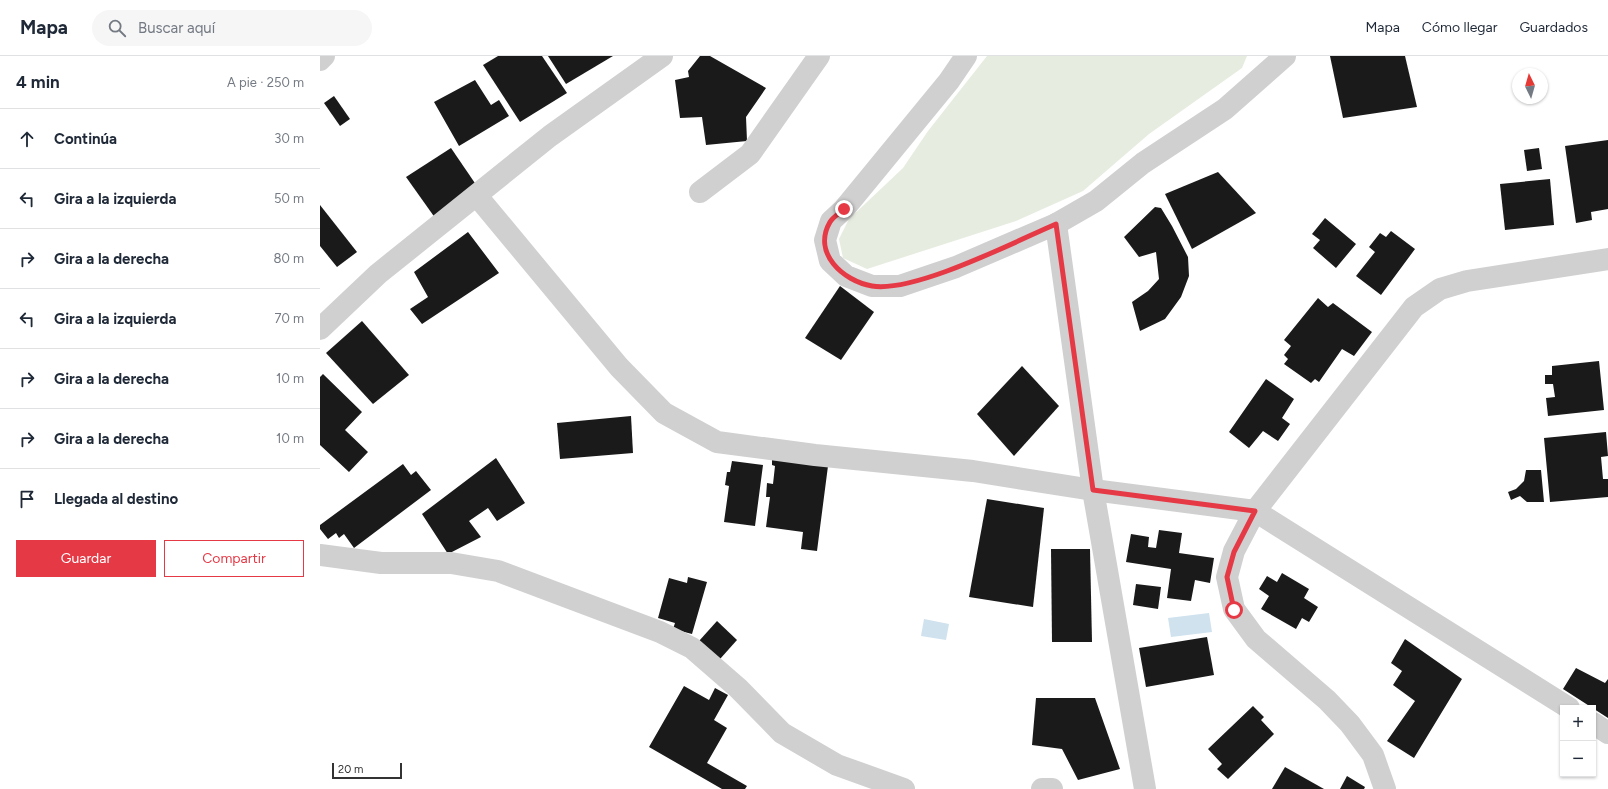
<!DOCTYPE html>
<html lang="es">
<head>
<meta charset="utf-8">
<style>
  body { margin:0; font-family:Figtree,sans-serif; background:#f6f6f7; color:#1f2937 }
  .controls { position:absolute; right:12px; bottom:12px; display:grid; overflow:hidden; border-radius:0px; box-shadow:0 1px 3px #0004 }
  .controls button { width:36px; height:36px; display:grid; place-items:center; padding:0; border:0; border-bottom:1px solid #e0e1e3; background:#fff; color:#1f2937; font:20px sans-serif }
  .compass { position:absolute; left:1192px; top:12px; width:36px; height:36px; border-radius:50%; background:#fff; box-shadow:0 1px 3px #0004; rotate:355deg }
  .scale { position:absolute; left:12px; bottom:10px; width:70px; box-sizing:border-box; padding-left:4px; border:2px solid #333; border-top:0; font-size:11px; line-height:14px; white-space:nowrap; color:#333; -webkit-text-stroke:3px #fff; paint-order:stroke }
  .stop { position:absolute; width:12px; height:12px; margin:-9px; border:3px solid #e63946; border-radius:50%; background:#fff }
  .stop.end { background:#e63946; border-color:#fff; box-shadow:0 1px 4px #0008 }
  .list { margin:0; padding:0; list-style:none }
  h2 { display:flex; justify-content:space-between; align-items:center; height:52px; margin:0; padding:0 16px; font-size:17px }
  h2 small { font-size:13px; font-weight:400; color:#747a83 }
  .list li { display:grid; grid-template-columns:26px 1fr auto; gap:12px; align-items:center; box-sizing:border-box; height:60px; padding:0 16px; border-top:1px solid #e0e1e3 }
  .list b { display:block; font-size:15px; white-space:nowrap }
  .list em { font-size:13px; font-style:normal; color:#747a83 }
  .actions { display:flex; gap:8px; padding:12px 16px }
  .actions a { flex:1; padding:9px 0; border:1px solid #e63946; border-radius:0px; text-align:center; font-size:14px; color:#e63946 }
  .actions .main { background:#e63946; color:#fff }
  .icon { flex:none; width:22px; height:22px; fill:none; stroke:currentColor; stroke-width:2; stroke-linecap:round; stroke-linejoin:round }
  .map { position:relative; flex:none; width:1288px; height:733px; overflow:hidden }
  header { display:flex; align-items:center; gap:24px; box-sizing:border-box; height:56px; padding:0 20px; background:#fff; border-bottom:1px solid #e0e1e3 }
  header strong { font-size:19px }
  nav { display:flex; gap:22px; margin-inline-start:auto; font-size:14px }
  .search { width:280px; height:36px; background:#f6f6f7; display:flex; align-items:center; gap:10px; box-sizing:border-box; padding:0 14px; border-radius:22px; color:#747a83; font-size:15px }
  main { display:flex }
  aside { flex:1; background:#fff }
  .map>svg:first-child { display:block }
</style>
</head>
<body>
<header>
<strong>Mapa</strong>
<div class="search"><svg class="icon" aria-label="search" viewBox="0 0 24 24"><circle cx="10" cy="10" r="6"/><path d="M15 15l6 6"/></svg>Buscar aquí</div>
<nav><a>Mapa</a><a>Cómo llegar</a><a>Guardados</a></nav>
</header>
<main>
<aside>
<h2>4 min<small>A pie · 250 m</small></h2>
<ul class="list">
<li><svg class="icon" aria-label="ahead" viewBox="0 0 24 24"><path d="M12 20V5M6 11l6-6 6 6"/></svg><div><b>Continúa</b></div><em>30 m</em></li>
<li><svg class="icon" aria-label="left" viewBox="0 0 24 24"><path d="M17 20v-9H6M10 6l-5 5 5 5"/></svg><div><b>Gira a la izquierda</b></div><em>50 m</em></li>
<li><svg class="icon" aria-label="right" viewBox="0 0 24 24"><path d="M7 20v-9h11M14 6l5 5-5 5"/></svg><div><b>Gira a la derecha</b></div><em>80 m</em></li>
<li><svg class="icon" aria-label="left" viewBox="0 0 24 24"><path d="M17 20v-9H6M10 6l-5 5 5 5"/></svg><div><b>Gira a la izquierda</b></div><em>70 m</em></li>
<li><svg class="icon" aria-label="right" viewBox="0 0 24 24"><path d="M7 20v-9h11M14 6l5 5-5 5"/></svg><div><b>Gira a la derecha</b></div><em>10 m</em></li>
<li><svg class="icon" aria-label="right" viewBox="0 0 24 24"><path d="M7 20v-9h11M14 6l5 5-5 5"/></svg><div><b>Gira a la derecha</b></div><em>10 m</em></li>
<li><svg class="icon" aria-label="arrive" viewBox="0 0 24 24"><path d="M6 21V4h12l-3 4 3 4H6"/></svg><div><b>Llegada al destino</b></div></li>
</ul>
<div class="actions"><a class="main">Guardar</a><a>Compartir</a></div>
</aside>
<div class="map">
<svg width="1288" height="733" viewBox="0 0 1288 733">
  <rect width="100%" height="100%" fill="#fff"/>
  <polygon fill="#e6ecdf" points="667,0 927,0 922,12 829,78 763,135 696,165 547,213 523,202 519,183 529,163 583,112 608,75"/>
  <g fill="#cfe2ee">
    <polygon points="889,557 892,576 851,581 848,562"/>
    <polygon points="604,563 629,568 626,584 601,580"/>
  </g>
  <g fill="#1a1a1a">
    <polygon points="178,0 222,0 247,37 200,66 163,9"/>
    <polygon points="228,0 293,0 246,28"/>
    <polygon points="380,0 390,0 446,32 426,61 427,85 386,89 382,61 360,62 355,24 369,21 368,15"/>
    <polygon points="1010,0 1085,0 1097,51 1023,62"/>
    <polygon points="155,24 171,49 179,44 189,60 139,90 114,46"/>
    <polygon points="14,40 30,63 20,70 4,47"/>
    <polygon points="1288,84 1288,153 1271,156 1272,164 1256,167 1245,90"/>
    <polygon points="131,92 161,136 118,166 86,121"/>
    <polygon points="1219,92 1222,113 1207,115 1204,94"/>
    <polygon points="898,116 936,157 872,193 845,138"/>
    <polygon points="1230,123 1234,169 1185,174 1180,128"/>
    <polygon points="0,149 37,196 17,211 0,190"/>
    <polygon points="835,151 841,152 852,170 868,201 869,220 861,241 845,263 820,275 812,246 828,235 839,223 836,196 819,201 804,181"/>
    <polygon points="1005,162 1036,188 1016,212 993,192 1000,184 992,178"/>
    <polygon points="1071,175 1095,193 1061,239 1036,220 1055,196 1049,191 1060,177 1066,181"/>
    <polygon points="148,176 179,217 102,268 90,253 108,241 94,216"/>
    <polygon points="520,230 554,256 521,304 485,282"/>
    <polygon points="998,242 1008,251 1013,247 1052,276 1034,300 1022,293 999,326 995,323 991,327 964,308 968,303 964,299 971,290 964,284"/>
    <polygon points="42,265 89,319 53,348 6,297"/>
    <polygon points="1279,305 1284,354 1228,360 1226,342 1235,341 1233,328 1225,328 1225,319 1232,319 1232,310"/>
    <polygon points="702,310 739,350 694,400 657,358"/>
    <polygon points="3,318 42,356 25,374 48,396 29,416 0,389 0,321"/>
    <polygon points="946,323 974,343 962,362 970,368 958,385 943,375 929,392 909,376"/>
    <polygon points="311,360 313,397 240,403 237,367"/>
    <polygon points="1286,376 1288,400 1281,401 1283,423 1288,423 1288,441 1230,446 1224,382"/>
    <polygon points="176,402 205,447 177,465 168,452 149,465 161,481 128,498 102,458"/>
    <polygon points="452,403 508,410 497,495 481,493 483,476 446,471 450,441 446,441 447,427 453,428 455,410 452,409"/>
    <polygon points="412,405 443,409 435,470 404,466 409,430 405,429 407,416 410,416"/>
    <polygon points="83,408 91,419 96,415 111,434 34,492 24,478 19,482 16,477 8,483 0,473 0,469"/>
    <polygon points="1206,414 1221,414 1224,446 1207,446 1200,440 1191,444 1188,436 1196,433 1204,425"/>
    <polygon points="667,443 724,452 713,551 649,541"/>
    <polygon points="839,474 862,477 859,497 894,502 890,527 875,524 871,545 847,542 851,513 806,506 811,478 829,481 828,491 836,492"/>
    <polygon points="731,493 770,493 772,586 732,586"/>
    <polygon points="962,517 989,533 984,542 998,551 989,566 982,562 976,573 941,553 949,540 939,533 947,520 957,526"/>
    <polygon points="368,521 387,526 372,578 353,573 355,567 338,562 349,522 367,527"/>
    <polygon points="816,528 841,531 838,553 813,549"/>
    <polygon points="397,565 417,584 400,603 379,585"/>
    <polygon points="887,581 894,619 826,631 819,592"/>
    <polygon points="1085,583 1142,623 1094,702 1067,685 1095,645 1073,629 1082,615 1071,607"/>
    <polygon points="1256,612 1285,627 1288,623 1288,662 1243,633"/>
    <polygon points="364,630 389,644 395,632 408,639 394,664 407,672 387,707 427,730 425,733 402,733 329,691"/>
    <polygon points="716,642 775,642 800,713 758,724 742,693 712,689"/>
    <polygon points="933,650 944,661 941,664 954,678 908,723 897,713 902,708 888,693"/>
    <polygon points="965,711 1004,733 952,733"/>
    <polygon points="1027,720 1045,731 1044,733 1020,733"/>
  </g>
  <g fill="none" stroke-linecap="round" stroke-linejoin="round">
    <g stroke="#d0d0d0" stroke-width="22">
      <polyline points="646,0 629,25 524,153 511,165 505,184 510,205 526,220 552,230 580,230 636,211 736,168 776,145 823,107 905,53 965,0"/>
      <polyline points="0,4 4,0"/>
      <polyline points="380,136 430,98 499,0"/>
      <polyline points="157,140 299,311 344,357 397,386 495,399 653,415 773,434 935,455 1249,652"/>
      <polyline points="736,168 773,434 825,733"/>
      <polyline points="0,273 58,218 230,80 342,0"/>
      <polyline points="0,499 61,507 131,507 178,515 340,576 372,592 418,632 462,677 517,709 584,733"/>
      <polyline points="1273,667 1288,677"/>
      <polyline points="722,733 732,733"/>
      <polyline points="1065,733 1053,699 1030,668 1007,644 936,583 914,553 907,521 914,495 935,455 1094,251 1120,233 1147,225 1288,203"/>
    </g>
  </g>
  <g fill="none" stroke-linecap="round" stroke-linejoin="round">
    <path stroke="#e63946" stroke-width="5" d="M524 153C520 157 513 161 510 166 492 197 523 225 552 230 595 237 694 186 736 168L773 434 935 455 914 496 907 521 914 554"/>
  </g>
</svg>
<div class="controls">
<button>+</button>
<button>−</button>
</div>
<svg class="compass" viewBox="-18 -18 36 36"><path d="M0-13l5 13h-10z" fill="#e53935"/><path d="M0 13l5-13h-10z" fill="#747a83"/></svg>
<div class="scale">20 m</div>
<div class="stop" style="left:914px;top:554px"></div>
<div class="stop end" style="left:524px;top:153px"></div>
</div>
</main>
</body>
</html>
